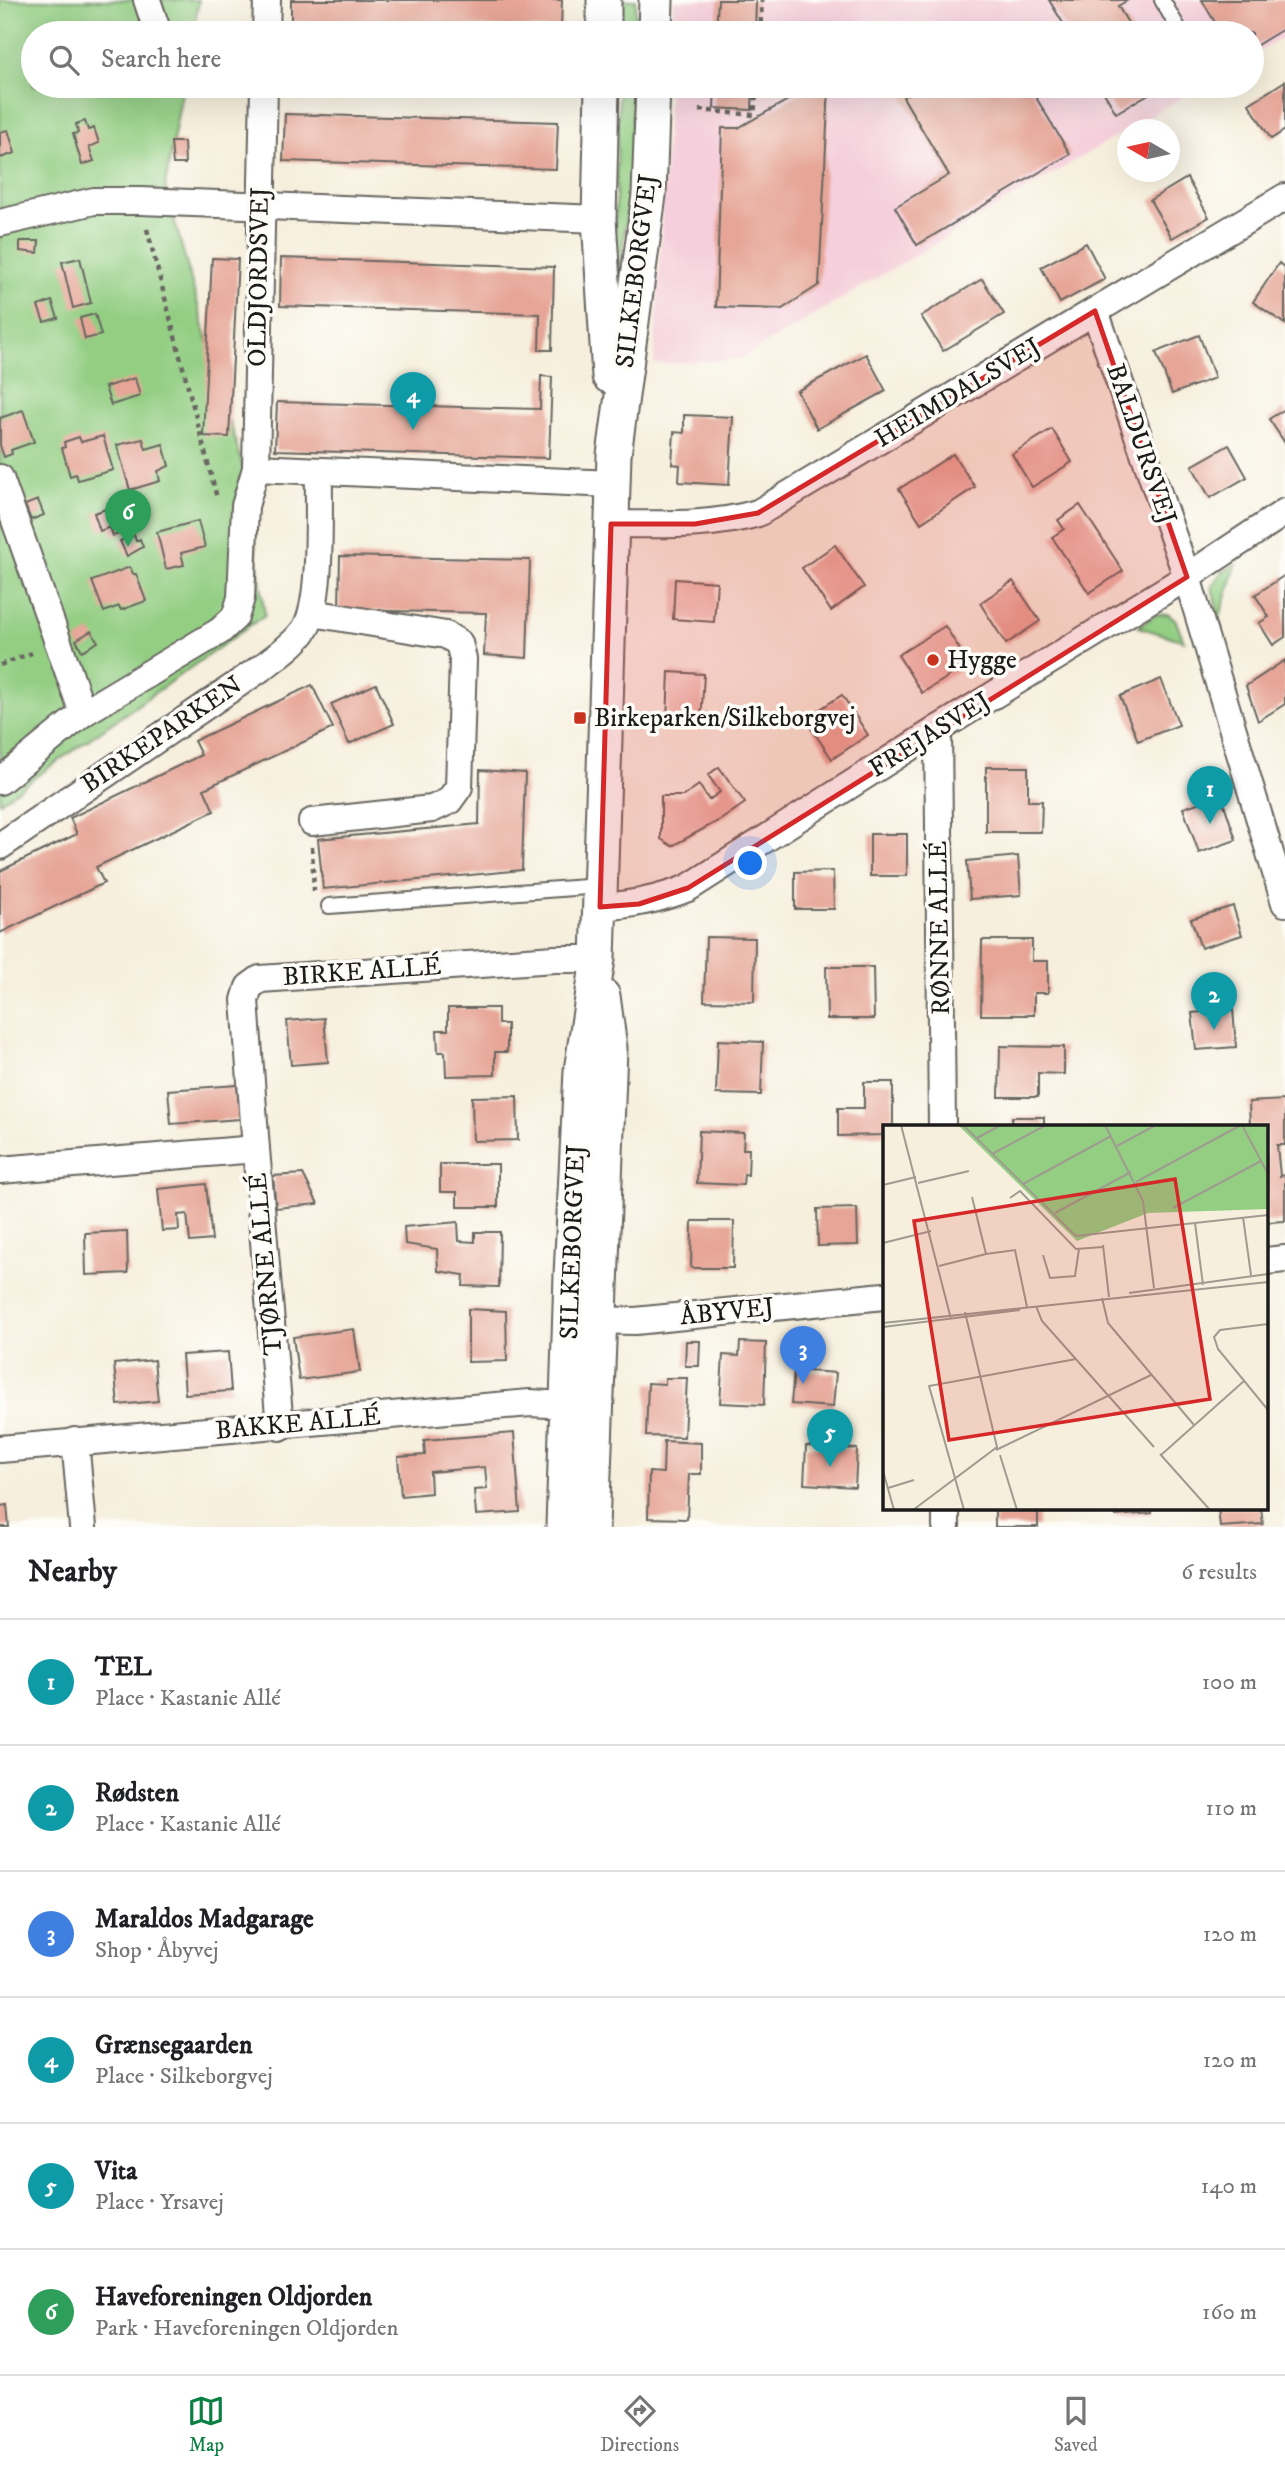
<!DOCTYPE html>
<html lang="en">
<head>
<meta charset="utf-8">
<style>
  body { margin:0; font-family:"IM FELL DW Pica",serif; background:#f2f2f2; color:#202124 }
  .compass { position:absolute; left:1117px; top:119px; width:63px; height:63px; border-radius:50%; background:#fff; box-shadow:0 7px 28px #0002; rotate:279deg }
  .you { position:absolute; left:751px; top:864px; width:24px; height:24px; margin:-18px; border:5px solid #fff; border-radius:50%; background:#1a73e8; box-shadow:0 0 0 10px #1a73e833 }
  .badge { display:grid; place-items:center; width:46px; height:46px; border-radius:50%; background:#0b8043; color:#fff; font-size:23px; font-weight:700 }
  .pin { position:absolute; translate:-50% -58px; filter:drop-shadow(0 2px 4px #0008) }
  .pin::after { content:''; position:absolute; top:37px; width:24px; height:21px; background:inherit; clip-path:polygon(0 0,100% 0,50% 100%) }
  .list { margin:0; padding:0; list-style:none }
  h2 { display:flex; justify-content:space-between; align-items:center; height:91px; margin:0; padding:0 28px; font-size:30px }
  h2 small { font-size:23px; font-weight:400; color:#757577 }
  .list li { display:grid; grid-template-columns:46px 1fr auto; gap:21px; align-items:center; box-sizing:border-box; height:126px; padding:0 28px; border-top:2px solid #e0e0e0 }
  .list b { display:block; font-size:26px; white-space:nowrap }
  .list p { margin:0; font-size:23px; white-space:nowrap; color:#757577 }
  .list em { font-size:23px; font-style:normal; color:#757577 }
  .icon { flex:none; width:38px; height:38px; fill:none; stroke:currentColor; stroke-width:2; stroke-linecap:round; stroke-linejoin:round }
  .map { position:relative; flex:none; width:1285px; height:1527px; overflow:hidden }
  .search { position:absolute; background:#fff; box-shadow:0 7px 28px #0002; left:21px; right:21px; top:21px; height:77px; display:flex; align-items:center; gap:18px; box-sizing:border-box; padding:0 24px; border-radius:38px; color:#757577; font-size:26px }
  .sheet { height:847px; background:#fff }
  nav { display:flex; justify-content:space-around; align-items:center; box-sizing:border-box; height:98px; border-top:2px solid #e0e0e0; background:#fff; font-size:19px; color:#757577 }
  nav a { display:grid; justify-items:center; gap:4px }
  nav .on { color:#0b8043 }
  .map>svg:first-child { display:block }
</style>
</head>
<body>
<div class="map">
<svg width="1285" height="1527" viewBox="0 0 1285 1527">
  <rect width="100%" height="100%" fill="#fdfcf7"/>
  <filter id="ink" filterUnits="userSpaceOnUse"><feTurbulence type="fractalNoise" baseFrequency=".0143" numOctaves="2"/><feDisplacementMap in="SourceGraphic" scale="14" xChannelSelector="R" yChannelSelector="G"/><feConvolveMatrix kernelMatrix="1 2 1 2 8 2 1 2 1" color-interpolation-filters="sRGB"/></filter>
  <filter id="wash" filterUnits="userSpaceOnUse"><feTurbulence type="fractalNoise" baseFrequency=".00686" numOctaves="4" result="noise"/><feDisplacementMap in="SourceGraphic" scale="28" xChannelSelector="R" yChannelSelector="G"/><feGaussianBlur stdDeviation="1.57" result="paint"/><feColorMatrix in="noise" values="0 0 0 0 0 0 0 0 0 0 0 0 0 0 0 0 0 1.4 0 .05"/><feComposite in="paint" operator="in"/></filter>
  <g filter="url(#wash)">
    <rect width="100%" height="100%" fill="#f6efdd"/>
    <g fill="#f5cfdb">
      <polygon points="674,0 1285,0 1285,36 1252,56 1252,33 672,33"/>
      <polygon points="669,86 1201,86 740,359 654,364"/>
    </g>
    <g fill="#93ce83" stroke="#587550" stroke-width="2">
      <polygon points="0,0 199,0 193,33 33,33 33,86 183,86 165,186 246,479 265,615 0,802"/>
      <polygon points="622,0 636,0 635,33 621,33"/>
      <polygon points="619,86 633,86 630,189 619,274 614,273"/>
      <polygon points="1237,563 1219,619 1212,586 1220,574"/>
      <polygon points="1168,614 1175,619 1184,641 1138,627 1155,615"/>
    </g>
    <g id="blocks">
      <g fill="#e6a596">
        <polygon points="291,0 562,0 561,29 291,22"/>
        <polygon points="718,0 756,0 755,33 716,33"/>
        <polygon points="1049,0 1128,0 1118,6 1134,33 1069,33"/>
        <polygon points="1202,0 1285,0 1285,28 1252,48 1252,33 1221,33"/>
        <polygon points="1285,81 1285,130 1271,139 1249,104"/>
        <polygon points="63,86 79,86 81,90 66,95"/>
        <polygon points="715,86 753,86 752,110 714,108"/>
        <polygon points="813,86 829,86 819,285 782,309 716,307 722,128 738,128"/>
        <polygon points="921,86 1029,86 1070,154 917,245 895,207 949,175 903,97"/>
        <polygon points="1100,86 1162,86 1116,113"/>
        <polygon points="285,114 558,122 556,169 283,161"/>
        <polygon points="85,121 88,130 94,128 99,143 89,147 94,161 82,165 73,134 78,133 76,124"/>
        <polygon points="8,130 15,153 0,158 0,132"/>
        <polygon points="171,142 184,142 185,164 173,164"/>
        <polygon points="1187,178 1209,217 1172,238 1150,200"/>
        <polygon points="20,241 39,241 38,253 20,251"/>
        <polygon points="1086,243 1105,279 1060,303 1041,267"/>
        <polygon points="80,258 91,303 73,308 62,262"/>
        <polygon points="212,258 238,259 229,437 203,436"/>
        <polygon points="281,258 554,267 552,350 539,350 540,314 280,306"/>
        <polygon points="1279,263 1285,268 1285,324 1253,302"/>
        <polygon points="982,279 1004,314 943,351 921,316"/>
        <polygon points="52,301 58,318 44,322 38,306"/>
        <polygon points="95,314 101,335 85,339 80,318"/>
        <polygon points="1199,335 1215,378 1172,394 1156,352"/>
        <polygon points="866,354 886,391 817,429 797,391"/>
        <polygon points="541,376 552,377 549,458 275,450 277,402 540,409"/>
        <polygon points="135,378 140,396 111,405 105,387"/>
        <polygon points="1285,409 1285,443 1269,419"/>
        <polygon points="23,410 34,442 11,450 12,454 4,457 0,445 0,418"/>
        <polygon points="684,415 733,417 729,485 679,482 680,465 672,464 674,432 684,433"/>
        <polygon points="1052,429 1072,462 1032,487 1012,454"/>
        <polygon points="103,436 113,470 78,480 76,474 70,476 62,448 65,447 64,442 79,437 81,442"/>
        <polygon points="143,439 146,449 163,444 169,466 158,471 160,481 130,490 117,445"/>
        <polygon points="1229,445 1247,477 1210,498 1192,466"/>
        <polygon points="953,454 975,487 921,523 899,489"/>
        <polygon points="38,500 44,515 31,520 25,505"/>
        <polygon points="124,503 133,529 113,536 110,527 100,531 94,513"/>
        <polygon points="1080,505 1123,571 1089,593 1052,537 1064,529 1058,520"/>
        <polygon points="198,521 205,547 181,553 184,565 166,569 157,532"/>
        <polygon points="134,535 136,541 140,539 143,547 127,556 120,541"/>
        <polygon points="835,545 864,587 831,611 802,568"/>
        <polygon points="340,556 530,560 527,658 484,655 486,613 339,610"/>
        <polygon points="130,567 133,574 136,574 146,601 121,610 119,606 104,612 92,581"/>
        <polygon points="1285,575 1285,637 1273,645 1259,623 1269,617 1255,595"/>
        <polygon points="675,579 717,582 714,622 673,619"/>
        <polygon points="1013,581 1040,621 1006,644 980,603"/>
        <polygon points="945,626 969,664 922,693 898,655"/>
        <polygon points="91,631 98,642 82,651 76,640"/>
        <polygon points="1285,660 1285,704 1258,721 1246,686"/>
        <polygon points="669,672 704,674 701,722 667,721"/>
        <polygon points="1161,679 1179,725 1138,741 1120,696"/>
        <polygon points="376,684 394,724 349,744 331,704"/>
        <polygon points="312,685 333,728 204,789 214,811 96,867 104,883 0,933 0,871 77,834 70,818 201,755 194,741"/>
        <polygon points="842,695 868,735 832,759 805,719"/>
        <polygon points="719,767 745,803 722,819 672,846 661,839 661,796 683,796 699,785 709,800 720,792 708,775"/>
        <polygon points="986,767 1028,767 1028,801 1042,801 1041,832 986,832"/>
        <polygon points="480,770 525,773 522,870 323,889 318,839 479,824"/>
        <polygon points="1221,795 1236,840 1199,853 1183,808"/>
        <rect x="870" y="834" width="37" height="42"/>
        <polygon points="1018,856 1021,895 970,899 967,861"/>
        <polygon points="833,871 834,909 795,909 795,872"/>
        <polygon points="1233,906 1242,935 1201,948 1191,919"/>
        <polygon points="706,937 755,938 754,1002 704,1001"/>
        <polygon points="982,940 1032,940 1032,961 1048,961 1048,993 1034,993 1034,1015 981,1015"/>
        <polygon points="826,967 873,967 874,1019 827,1019"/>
        <polygon points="448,1008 498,1008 498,1024 507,1024 507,1052 495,1052 495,1075 446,1076 445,1052 438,1052 437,1030 448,1030"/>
        <polygon points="1233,1009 1236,1047 1196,1050 1192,1013"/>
        <polygon points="324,1018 328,1062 291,1065 287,1021"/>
        <polygon points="718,1040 763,1042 761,1095 716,1094"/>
        <polygon points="1000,1046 1064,1047 1064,1074 1038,1073 1038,1097 999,1097"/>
        <polygon points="864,1082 893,1082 893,1126 884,1126 884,1135 838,1136 838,1108 864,1108"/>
        <polygon points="237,1085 240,1119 171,1124 168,1090"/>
        <polygon points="517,1096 518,1140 473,1141 472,1097"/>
        <polygon points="1285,1100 1285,1145 1277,1145 1280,1176 1285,1175 1285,1221 1266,1222 1266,1126 1250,1126 1249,1102"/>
        <rect x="1012" y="1117" width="32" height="9"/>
        <polygon points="699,1131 744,1133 743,1149 749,1149 748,1175 744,1174 743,1185 697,1183"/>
        <polygon points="440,1164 498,1164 498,1207 457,1207 457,1192 440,1192"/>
        <polygon points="303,1174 318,1204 276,1208 273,1176"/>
        <polygon points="206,1184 212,1240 190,1242 187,1214 178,1215 179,1230 162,1231 158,1189"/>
        <polygon points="857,1208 858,1245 818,1246 817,1209"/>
        <polygon points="692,1221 734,1221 733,1268 691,1268"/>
        <polygon points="458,1222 459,1241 475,1242 475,1232 500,1232 499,1287 463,1286 464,1275 438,1271 437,1249 405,1244 404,1227"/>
        <polygon points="127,1231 128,1273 86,1275 85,1233"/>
        <polygon points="468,1309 506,1311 507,1361 468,1362"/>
        <polygon points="354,1329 360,1372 299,1380 293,1337"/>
        <polygon points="686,1341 700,1341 699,1366 685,1366"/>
        <polygon points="740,1342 766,1343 764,1405 720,1403 723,1355 739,1356"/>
        <polygon points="228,1352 231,1391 185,1394 182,1355"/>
        <polygon points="154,1360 158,1401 118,1405 114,1364"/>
        <polygon points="794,1370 836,1373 833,1407 791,1404"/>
        <polygon points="665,1378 687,1378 684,1437 646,1436 648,1383 665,1384"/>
        <polygon points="514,1433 520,1512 476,1515 474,1490 487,1489 485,1467 430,1472 431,1493 401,1496 398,1457 425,1455 424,1440"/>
        <polygon points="664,1441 701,1443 701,1474 689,1474 687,1519 648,1518 649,1472 663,1473"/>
        <polygon points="806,1446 857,1449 855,1487 804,1484"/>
        <polygon points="7,1505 9,1527 0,1527 0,1506"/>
        <rect x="995" y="1508" width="43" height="19"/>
        <polygon points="1115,1508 1152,1508 1152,1513 1116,1516"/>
        <polygon points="1218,1508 1261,1508 1263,1524 1220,1527"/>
      </g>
    </g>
  </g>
  <g filter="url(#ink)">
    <use href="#blocks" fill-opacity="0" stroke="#686660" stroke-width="2"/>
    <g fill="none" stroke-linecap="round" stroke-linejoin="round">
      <g stroke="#686660" stroke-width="18">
        <g id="service">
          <polyline points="1162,0 1181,33"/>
          <polyline points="329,906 600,886"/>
        </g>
      </g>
      <g stroke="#686660" stroke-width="30">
        <g id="minor">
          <polyline points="147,0 158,33"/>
          <polyline points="266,33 267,0"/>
          <polyline points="0,223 94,201 140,201 599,219"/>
          <polyline points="1095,311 1187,577 1285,903"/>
          <polyline points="256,468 613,484"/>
          <polyline points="0,478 83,713"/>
          <path d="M611 524C661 524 711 527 758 513L1285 197"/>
          <polyline points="938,729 942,1126"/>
          <polyline points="0,781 83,713 220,631 235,617 241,598 245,506 256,468 264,86"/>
          <polyline points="312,822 432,809 449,801 459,787 463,659 459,643 446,635 312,613"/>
          <path d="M0 846 264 666C278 655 295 644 305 629 323 602 318 507 319 471"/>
          <path d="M600 907C631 905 658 900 688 888L938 729 1187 577 1285 512"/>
          <polyline points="256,1149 245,1000 249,987 260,979 555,959 598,959"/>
          <polyline points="0,1170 256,1149 280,1427"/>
          <polyline points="1266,1261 1285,1259"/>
          <polyline points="583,1320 635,1321 884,1296"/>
          <polyline points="75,1441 83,1527"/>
          <polyline points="0,1449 530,1403 584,1406"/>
          <polyline points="946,1508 946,1527"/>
        </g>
      </g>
      <g stroke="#686660" stroke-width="37">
        <g id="tertiary">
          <polyline points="604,33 604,0"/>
          <polyline points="655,33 656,0"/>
          <polyline points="602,86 599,219 609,376"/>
          <polyline points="563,1527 571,1275 581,1071 598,959 614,455 649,195 653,86"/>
          <polyline points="592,1527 610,1048 603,996"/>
        </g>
      </g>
      <g stroke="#686660" stroke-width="4.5" stroke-dasharray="5 5" stroke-linecap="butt">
        <polyline points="760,33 762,0"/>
        <polyline points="699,110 754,115 757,86"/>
        <polyline points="147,229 217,498"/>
        <polyline points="0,665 32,653"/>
        <polyline points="312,847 314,891"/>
      </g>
      <use href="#service" stroke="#fff" stroke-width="14"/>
      <use href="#minor" stroke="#fff" stroke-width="26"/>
      <use href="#tertiary" stroke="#fff" stroke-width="33"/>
    </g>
  </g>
  <path fill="#d62828" fill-opacity="0.2" stroke="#d62828" stroke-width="5" stroke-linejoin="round" d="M1095 311 1187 577 688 888 639 904 600 907 611 524H695L758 513Z"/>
  <g fill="#c8321e" stroke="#fdfcf7" stroke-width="2.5">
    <circle cx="933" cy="660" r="7"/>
    <rect x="573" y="711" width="14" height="14" rx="3.5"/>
  </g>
  <g text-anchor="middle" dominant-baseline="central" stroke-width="7" stroke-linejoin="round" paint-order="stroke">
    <g font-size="26" fill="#1c1c1c" stroke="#fdfcf7">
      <text transform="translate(637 271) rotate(-83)">SILKEBORGVEJ</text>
      <text transform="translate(259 277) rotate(-89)">OLDJORDSVEJ</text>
      <text transform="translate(958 393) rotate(-31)">HEIMDALSVEJ</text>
      <text transform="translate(1141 444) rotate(71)">BALDURSVEJ</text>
      <text transform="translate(162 735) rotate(-34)">BIRKEPARKEN</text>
      <text transform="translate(930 735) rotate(-32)">FREJASVEJ</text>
      <text transform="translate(940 928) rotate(-91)">RØNNE ALLÉ</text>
      <text transform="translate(362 972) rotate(-4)">BIRKE ALLÉ</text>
      <text transform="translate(573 1242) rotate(-88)">SILKEBORGVEJ</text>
      <text transform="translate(266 1264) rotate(-95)">TJØRNE ALLÉ</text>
      <text transform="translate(727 1312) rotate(-6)">ÅBYVEJ</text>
      <text transform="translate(298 1424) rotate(-5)">BAKKE ALLÉ</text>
    </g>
    <g font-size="26" fill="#1c1c1c" stroke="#fdfcf7" text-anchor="start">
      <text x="947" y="660">Hygge</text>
      <text x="594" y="718">Birkeparken/Silkeborgvej</text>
    </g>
  </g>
  <g transform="translate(883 1125)">
    <rect width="385" height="385" fill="#f6efdd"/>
    <path d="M75 0H385V84L265 88 194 116Z" fill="#93ce83"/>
    <path fill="none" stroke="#9f9b90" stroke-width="2" d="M18 0 68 194M80 0 193 111 385 90M222 0 260 76 271 163M359 0 385 49M94 13 118 0M234 21 273 0M109 29 163 0M253 57 358 0M35 58 86 46M140 59 228 11M0 60 33 52M127 73 137 66 193 124 220 122M290 83 378 36M172 88 248 47M360 92 368 150M312 98 320 160M0 118 48 106M220 120 226 172M103 129 132 125 144 182M160 130 167 153 192 151 196 124M56 141 103 129 89 72M246 168 385 149M219 173 225 198 311 300M153 181 159 196 271 322M0 198 385 157M385 199 337 205 331 212 335 224 385 285M0 202 137 185M113 325 268 250M277 329 327 385M117 330 134 385M278 330 361 256M0 346 11 385M5 363 31 355M30 385 114 322 82 187M81 385 46 261 193 234"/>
    <path fill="#d62828" fill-opacity="0.15" stroke="#d62828" stroke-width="3.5" d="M292 54 327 274 66 315 31 96Z"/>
    <rect width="385" height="385" fill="none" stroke="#1c1c1c" stroke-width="3.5"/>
  </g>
</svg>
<svg class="compass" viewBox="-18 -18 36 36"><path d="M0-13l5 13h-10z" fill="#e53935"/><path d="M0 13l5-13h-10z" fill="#757577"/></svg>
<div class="you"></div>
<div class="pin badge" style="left:1210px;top:824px;background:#0f9aa8">1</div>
<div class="pin badge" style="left:1214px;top:1030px;background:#0f9aa8">2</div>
<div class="pin badge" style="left:803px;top:1384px;background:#3f7fe0">3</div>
<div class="pin badge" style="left:413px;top:430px;background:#0f9aa8">4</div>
<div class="pin badge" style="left:830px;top:1467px;background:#0f9aa8">5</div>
<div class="pin badge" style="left:128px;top:547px;background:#2e9e5b">6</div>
<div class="search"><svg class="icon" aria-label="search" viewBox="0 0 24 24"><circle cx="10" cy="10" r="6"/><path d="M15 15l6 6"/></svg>Search here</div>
</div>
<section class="sheet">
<h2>Nearby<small>6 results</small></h2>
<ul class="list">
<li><span class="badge" style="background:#0f9aa8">1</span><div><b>TEL</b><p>Place · Kastanie Allé</p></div><em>100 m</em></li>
<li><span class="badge" style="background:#0f9aa8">2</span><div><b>Rødsten</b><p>Place · Kastanie Allé</p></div><em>110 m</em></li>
<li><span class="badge" style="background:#3f7fe0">3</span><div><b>Maraldos Madgarage</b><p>Shop · Åbyvej</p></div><em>120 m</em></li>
<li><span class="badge" style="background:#0f9aa8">4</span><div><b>Grænsegaarden</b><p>Place · Silkeborgvej</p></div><em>120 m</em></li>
<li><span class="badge" style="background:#0f9aa8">5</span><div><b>Vita</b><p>Place · Yrsavej</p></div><em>140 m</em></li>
<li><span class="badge" style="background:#2e9e5b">6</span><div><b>Haveforeningen Oldjorden</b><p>Park · Haveforeningen Oldjorden</p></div><em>160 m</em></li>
</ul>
</section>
<nav>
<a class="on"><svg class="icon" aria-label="map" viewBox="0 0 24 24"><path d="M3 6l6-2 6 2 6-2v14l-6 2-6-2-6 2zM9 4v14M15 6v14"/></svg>Map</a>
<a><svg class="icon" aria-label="directions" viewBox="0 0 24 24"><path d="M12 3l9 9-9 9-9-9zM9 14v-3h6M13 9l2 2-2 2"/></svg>Directions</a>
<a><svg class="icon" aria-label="saved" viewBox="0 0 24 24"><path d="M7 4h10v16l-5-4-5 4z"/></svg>Saved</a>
</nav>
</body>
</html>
